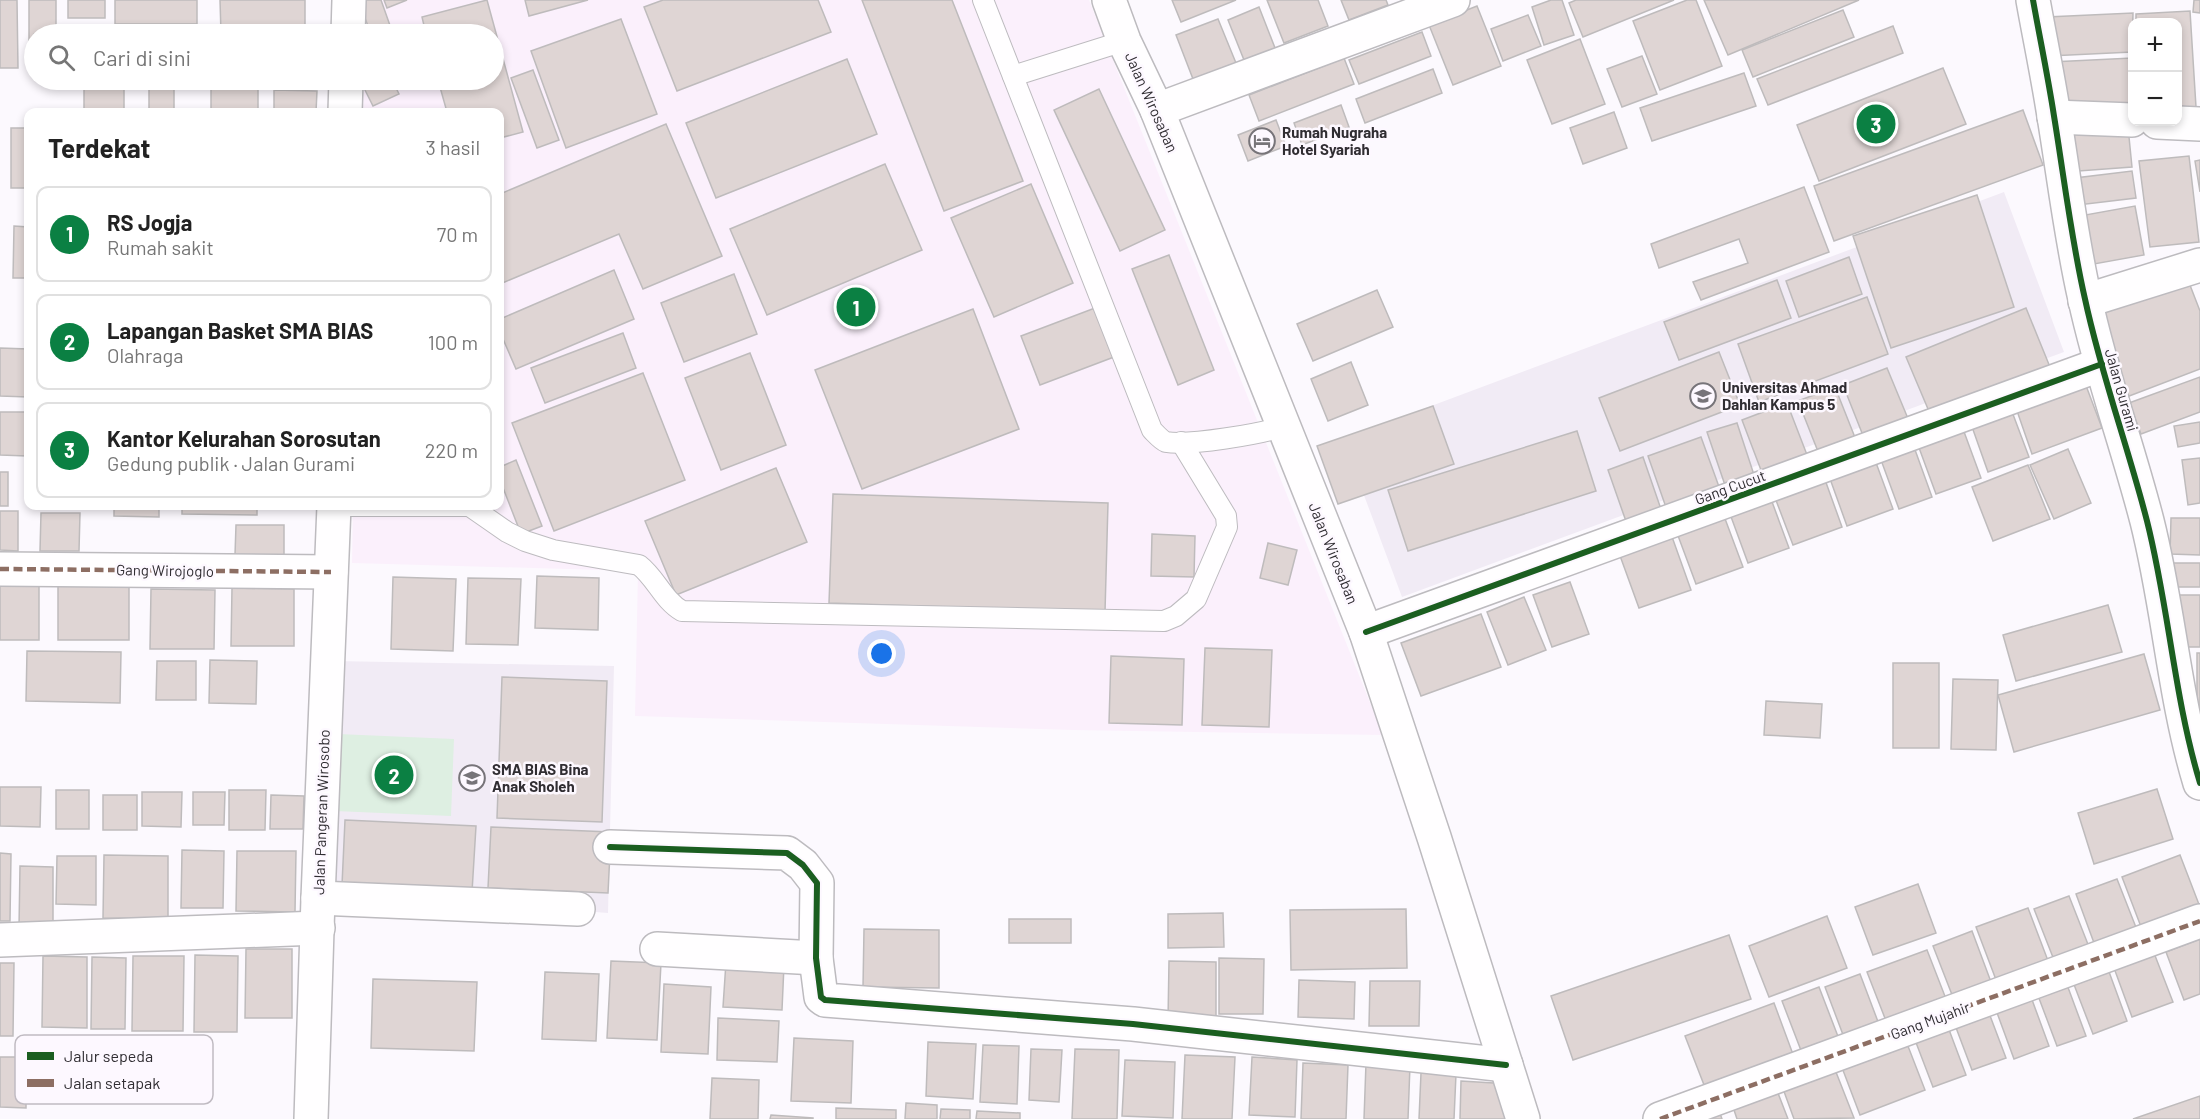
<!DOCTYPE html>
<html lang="id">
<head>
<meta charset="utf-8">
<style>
  body { margin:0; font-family:Barlow,sans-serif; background:#f2f2f2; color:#222 }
  .controls { position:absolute; right:18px; top:18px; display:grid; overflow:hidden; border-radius:12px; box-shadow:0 3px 9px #0003 }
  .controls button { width:54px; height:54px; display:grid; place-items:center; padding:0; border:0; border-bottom:2px solid #e0e0e0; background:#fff; color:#222; font:30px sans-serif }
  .you { position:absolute; left:882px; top:654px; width:21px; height:21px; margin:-15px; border:4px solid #fff; border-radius:50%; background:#1a73e8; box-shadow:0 0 0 9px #1a73e833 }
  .badge { display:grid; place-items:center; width:39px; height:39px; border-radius:50%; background:#0b8043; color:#fff; font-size:20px; font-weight:700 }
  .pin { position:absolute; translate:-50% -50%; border:3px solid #fff; box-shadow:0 2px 6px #0006 }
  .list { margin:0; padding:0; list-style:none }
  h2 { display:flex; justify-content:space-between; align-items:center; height:78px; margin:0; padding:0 24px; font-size:26px }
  h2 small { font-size:20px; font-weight:400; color:#767676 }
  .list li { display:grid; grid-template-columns:39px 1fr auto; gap:18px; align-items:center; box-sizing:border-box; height:96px; margin:0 12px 12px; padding:0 12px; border:2px solid #e0e0e0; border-radius:12px }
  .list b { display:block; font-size:22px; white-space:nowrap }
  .list p { margin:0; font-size:20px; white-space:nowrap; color:#767676 }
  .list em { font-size:20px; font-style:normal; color:#767676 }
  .icon { flex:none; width:33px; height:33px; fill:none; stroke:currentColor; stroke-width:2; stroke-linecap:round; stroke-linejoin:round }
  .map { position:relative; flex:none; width:2200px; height:1119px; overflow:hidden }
  .search { position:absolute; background:#fff; box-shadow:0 3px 9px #0003; left:24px; top:24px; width:480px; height:66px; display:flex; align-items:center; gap:15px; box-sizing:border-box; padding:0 21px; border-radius:33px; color:#767676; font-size:22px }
  .panel { position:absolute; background:#fff; box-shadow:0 3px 9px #0003; left:24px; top:108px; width:480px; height:402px; border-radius:12px }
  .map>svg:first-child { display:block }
</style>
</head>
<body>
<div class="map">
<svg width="2200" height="1119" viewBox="0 0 2200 1119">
  <rect width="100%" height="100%" fill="#fcf9fe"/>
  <g fill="#f1ebf5">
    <polygon points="2004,192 2064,352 1402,597 1343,439"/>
    <polygon points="334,661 614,666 608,913 331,891"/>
  </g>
  <polygon fill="#fbf0fc" points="366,0 1089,0 1383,735 1073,730 635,716 638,571 352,563 353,506 500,506 500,112 363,112 364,80 494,80 494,34 365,34"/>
  <polygon fill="#deefe2" points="338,734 454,739 451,816 335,811"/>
  <g fill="#dfd5d4" stroke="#bebbbc" stroke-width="1.5">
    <polygon points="0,0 17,0 18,68 0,68"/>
    <polygon points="29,0 56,0 56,34 34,34 34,62 29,62"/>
    <rect x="68" y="0" width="37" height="18"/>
    <rect x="115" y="0" width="82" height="24"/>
    <polygon points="220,0 305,0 305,32 221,33"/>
    <polygon points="364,0 381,0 393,34 371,34 359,2"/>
    <polygon points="384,0 407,0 387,8"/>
    <polygon points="487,0 523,132 500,138 500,112 447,112 438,80 494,80 494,34 426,34 422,17"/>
    <polygon points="525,0 588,0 529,16"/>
    <polygon points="663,0 818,0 831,32 677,91 644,7"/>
    <polygon points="862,0 952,0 1023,181 944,211"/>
    <polygon points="1172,0 1236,0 1181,22"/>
    <polygon points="1267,0 1318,0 1328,26 1284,43"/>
    <polygon points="1341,0 1386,0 1388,5 1349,20"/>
    <polygon points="1551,0 1562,0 1574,35 1544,45 1532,7"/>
    <polygon points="1576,0 1674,0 1583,37 1569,3"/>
    <polygon points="1687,0 1696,0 1722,66 1660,90 1633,21"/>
    <polygon points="1704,0 1859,0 1728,55"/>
    <polygon points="2194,0 2200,0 2200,13 2193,12"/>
    <polygon points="1477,6 1501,66 1453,85 1429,25"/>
    <polygon points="1259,7 1277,53 1246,65 1228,20"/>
    <polygon points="1843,10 1854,37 1753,77 1742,50"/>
    <polygon points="2190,11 2196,107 2178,108 2178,22 2136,22 2136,14"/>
    <polygon points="2133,13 2132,52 2049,56 2047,17"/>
    <polygon points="1528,15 1541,46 1503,61 1491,29"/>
    <polygon points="621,19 657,114 566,148 531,51"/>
    <polygon points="1218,19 1236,63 1193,79 1176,35"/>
    <polygon points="1893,26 1903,53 1768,105 1757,79"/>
    <rect x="80" y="32" width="38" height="2"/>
    <polygon points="1422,32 1431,56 1359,84 1349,60"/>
    <polygon points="1580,39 1605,104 1552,124 1527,60"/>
    <polygon points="1642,56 1657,94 1622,107 1607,69"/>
    <polygon points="1344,58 1354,84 1259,121 1249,95"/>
    <polygon points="2132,58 2132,104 2053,109 2051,62"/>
    <polygon points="847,59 877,134 716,198 686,123"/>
    <polygon points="1943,68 1966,124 1819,181 1797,125"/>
    <polygon points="1433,69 1442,93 1365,123 1356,99"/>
    <polygon points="533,70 559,140 537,148 511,78"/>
    <polygon points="1744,73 1756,106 1652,141 1640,108"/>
    <rect x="84" y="80" width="40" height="32"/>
    <polygon points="360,80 392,80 399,94 373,106"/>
    <rect x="149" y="85" width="25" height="24"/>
    <rect x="211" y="89" width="47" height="23"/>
    <polygon points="1099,89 1165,230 1120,251 1054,110"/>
    <polygon points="274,90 317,91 316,112 274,112"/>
    <polygon points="1341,105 1349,127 1302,145 1294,123"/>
    <polygon points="2023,110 2043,165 1834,241 1814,186"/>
    <polygon points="1614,112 1627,148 1583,164 1570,128"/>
    <polygon points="1276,120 1286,146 1248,161 1238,135"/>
    <polygon points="666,124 722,256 643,289 619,234 500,284 500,194"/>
    <polygon points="2128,127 2132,167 2065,172 2062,132"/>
    <rect x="11" y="128" width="17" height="60"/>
    <polygon points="2189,156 2199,242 2150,247 2139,161"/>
    <polygon points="2200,160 2200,192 2195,161"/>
    <polygon points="885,164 922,250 767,315 730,229"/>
    <polygon points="2132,171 2136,198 2078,205 2075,178"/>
    <polygon points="1031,184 1073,283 994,317 951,218"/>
    <polygon points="1804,187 1829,252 1701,300 1693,282 1748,263 1739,239 1659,268 1651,244"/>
    <polygon points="1977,195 2014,307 1891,348 1853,236"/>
    <polygon points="2135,206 2144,255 2083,266 2074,217"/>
    <polygon points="14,226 28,227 28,278 13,278"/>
    <polygon points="1169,255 1214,370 1178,385 1132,269"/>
    <polygon points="1849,257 1862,294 1799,317 1786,281"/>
    <polygon points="614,270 634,319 516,369 500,332 500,319"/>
    <polygon points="734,274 757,334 684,362 661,303"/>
    <polygon points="1777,280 1791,318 1679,360 1664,322"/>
    <polygon points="2188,280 2200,311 2200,369 2124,398 2093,315"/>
    <polygon points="1377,290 1393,327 1313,361 1297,324"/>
    <polygon points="1867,297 1888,354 1759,402 1738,344"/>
    <polygon points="1095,308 1114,357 1040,385 1021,336"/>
    <polygon points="2026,308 2050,367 1931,416 1906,357"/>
    <polygon points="973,309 1019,429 862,489 815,370"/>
    <polygon points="623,333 636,368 545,403 531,368"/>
    <polygon points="0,348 28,349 28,397 0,396"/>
    <polygon points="1719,352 1740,405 1620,451 1599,398"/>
    <polygon points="750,353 786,445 721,470 685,378"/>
    <polygon points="1351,362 1368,405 1328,421 1311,379"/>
    <polygon points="1887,368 1909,421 1864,438 1843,385"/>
    <polygon points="643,373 685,480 554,531 512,423"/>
    <polygon points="2200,377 2200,412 2141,434 2129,403"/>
    <polygon points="2085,383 2102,428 2032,454 2016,408"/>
    <polygon points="1835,387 1856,440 1819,454 1798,401"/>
    <polygon points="1787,403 1809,460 1764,478 1742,420"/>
    <polygon points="1433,406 1454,464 1338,504 1317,446"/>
    <polygon points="2011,409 2029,457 1988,472 1971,424"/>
    <polygon points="0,412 27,412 27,456 0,455"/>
    <polygon points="2200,422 2200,443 2178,447 2174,426"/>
    <polygon points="1737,423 1757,484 1728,494 1707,432"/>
    <polygon points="1963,429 1981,478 1936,494 1918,445"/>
    <polygon points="1577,431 1596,491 1408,551 1388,490"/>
    <polygon points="1701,437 1722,495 1668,513 1648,456"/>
    <polygon points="1914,447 1932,497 1899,509 1881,460"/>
    <polygon points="2068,449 2091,503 2054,519 2030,465"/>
    <polygon points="1643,457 1663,515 1628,527 1608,470"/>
    <polygon points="2200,458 2200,503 2188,505 2182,460"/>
    <polygon points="516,460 542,526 521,534 500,480 500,467"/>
    <polygon points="1875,460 1893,509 1847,526 1829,476"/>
    <polygon points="2028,465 2050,519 1993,541 1972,487"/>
    <polygon points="776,468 807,542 676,595 645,521"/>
    <rect x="0" y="472" width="8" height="34"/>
    <polygon points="1824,477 1842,527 1793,545 1774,495"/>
    <polygon points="833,494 1108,503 1105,612 829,603"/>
    <polygon points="1771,499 1789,548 1748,563 1730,514"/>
    <polygon points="114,506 159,506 159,517 114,516"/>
    <polygon points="182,506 257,506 257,515 182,514"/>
    <polygon points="0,511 18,511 18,551 0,550"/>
    <polygon points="41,513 80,513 79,551 40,551"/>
    <polygon points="1724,516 1743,567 1696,584 1677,533"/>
    <polygon points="2171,518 2200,518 2200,555 2170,554"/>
    <polygon points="236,525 284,525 284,556 235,555"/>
    <polygon points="1152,534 1195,536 1194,577 1151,576"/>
    <polygon points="1671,534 1691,590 1639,608 1619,553"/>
    <polygon points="1268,543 1297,550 1288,585 1260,578"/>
    <rect x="2168" y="563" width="32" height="24"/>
    <polygon points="537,576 599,578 598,630 535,628"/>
    <polygon points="393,577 456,579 453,651 391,649"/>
    <polygon points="468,578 521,579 518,645 466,644"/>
    <rect x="0" y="581" width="39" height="59"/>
    <polygon points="58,582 129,583 129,640 58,640"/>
    <polygon points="1570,582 1589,634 1552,647 1533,595"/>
    <polygon points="232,588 294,589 294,646 231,646"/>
    <polygon points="151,589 215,590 214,649 150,649"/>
    <polygon points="2177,595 2200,595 2200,647 2178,647"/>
    <polygon points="1524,597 1546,650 1508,665 1487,612"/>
    <polygon points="2108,605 2122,652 2016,681 2003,635"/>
    <polygon points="1481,614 1501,667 1421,696 1401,643"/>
    <polygon points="1205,648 1272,650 1269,727 1202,725"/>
    <polygon points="27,651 121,652 120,703 26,701"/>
    <rect x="2197" y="653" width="3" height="69"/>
    <polygon points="2144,654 2160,710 2014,752 1998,695"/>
    <polygon points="1111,656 1184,659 1182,725 1109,723"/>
    <polygon points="210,660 257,661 256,704 209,703"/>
    <polygon points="157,661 196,661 196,700 156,700"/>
    <rect x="1893" y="663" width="46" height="85"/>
    <polygon points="502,677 607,681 602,822 497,818"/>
    <polygon points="1953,679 1998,680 1996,750 1951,749"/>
    <polygon points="1766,701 1822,704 1820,738 1764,735"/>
    <polygon points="0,787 41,787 40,827 0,826"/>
    <polygon points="2157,789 2173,839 2094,864 2078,813"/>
    <rect x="56" y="790" width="33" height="39"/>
    <polygon points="229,790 266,790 265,830 229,830"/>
    <polygon points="142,792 182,792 181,827 142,826"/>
    <polygon points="193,792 225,792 224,825 193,825"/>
    <rect x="103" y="795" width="34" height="35"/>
    <polygon points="271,795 304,796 303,829 270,829"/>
    <polygon points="345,820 476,826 472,892 342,885"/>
    <polygon points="491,827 611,832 608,893 488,888"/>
    <polygon points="182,850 224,851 223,908 181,908"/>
    <polygon points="237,851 296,851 295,912 236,911"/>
    <polygon points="0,853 11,854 10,921 0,921"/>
    <polygon points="104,855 168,856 168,919 103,918"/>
    <polygon points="2180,855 2200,907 2143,932 2122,877"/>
    <polygon points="57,856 96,856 96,905 56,904"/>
    <polygon points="20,866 53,867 53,929 19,928"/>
    <polygon points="2117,879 2139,935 2097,951 2076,894"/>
    <polygon points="1918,884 1936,933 1873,955 1855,907"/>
    <polygon points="2069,896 2091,952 2056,965 2034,909"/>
    <polygon points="2028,908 2050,966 1998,985 1976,927"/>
    <polygon points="1406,909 1407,968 1291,970 1290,910"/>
    <polygon points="1223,913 1224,947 1168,948 1168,914"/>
    <polygon points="1827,916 1847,968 1769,997 1749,946"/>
    <rect x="1009" y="919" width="62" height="24"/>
    <polygon points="864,929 939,930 939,988 863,987"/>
    <polygon points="1972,931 1994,990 1956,1005 1933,946"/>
    <polygon points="1729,935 1751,999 1573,1060 1551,996"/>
    <polygon points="2200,939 2200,994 2184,1000 2166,952"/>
    <polygon points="246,949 292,949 292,1018 245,1018"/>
    <polygon points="1927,950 1948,1004 1888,1026 1867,972"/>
    <polygon points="2154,953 2173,1002 2132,1017 2114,968"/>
    <polygon points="195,955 238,956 237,1032 194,1032"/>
    <polygon points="43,956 87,957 87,1028 42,1027"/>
    <polygon points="133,956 184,956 183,1031 132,1031"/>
    <polygon points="92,957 126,958 125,1029 91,1029"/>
    <polygon points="1219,958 1264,959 1263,1014 1219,1014"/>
    <polygon points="611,961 661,963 657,1040 607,1038"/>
    <polygon points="1169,961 1216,962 1216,1020 1168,1020"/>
    <polygon points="726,962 784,965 782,1010 723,1007"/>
    <polygon points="0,963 14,963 13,1036 0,1036"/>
    <polygon points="2108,969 2127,1021 2093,1034 2073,982"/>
    <polygon points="545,972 599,974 596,1041 542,1039"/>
    <polygon points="1860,974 1880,1027 1845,1040 1825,987"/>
    <polygon points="373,979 477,982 474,1051 371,1048"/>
    <polygon points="1299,980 1355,982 1354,1019 1298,1017"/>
    <polygon points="1370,981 1420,981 1419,1026 1369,1026"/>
    <polygon points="2066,982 2086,1036 2057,1046 2037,993"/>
    <polygon points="664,984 711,987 708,1054 661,1052"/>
    <polygon points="1819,987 1839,1039 1802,1053 1782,1001"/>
    <polygon points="2031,997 2049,1046 2014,1059 1996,1010"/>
    <polygon points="1774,1003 1794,1057 1706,1090 1685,1036"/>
    <polygon points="1989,1013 2006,1058 1972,1070 1955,1025"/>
    <polygon points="718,1018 779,1021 777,1062 717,1060"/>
    <polygon points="1948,1027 1966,1075 1933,1087 1915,1040"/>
    <polygon points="794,1038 853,1041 851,1103 791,1101"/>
    <polygon points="1906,1041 1925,1090 1860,1115 1841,1065"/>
    <polygon points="928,1042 976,1044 973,1099 926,1096"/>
    <polygon points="983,1045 1019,1046 1017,1104 980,1102"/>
    <polygon points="1031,1049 1062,1050 1059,1102 1029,1100"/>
    <polygon points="1075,1049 1119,1050 1117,1119 1072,1119"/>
    <polygon points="1185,1055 1235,1057 1232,1119 1182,1119"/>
    <polygon points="0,1057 26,1057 26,1108 0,1107"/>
    <polygon points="1252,1057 1297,1060 1295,1117 1249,1115"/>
    <polygon points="1125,1060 1175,1062 1173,1118 1122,1116"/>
    <polygon points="1303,1063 1348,1065 1346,1119 1301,1119"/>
    <polygon points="1366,1063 1410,1065 1408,1119 1364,1119"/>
    <polygon points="1834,1067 1854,1118 1794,1119 1782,1086"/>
    <polygon points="1421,1073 1456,1074 1454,1119 1419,1119"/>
    <polygon points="712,1078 759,1080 758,1119 710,1119"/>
    <polygon points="1461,1081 1510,1084 1508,1119 1460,1119"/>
    <polygon points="1776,1088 1788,1119 1737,1119 1732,1104"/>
    <polygon points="2200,1096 2200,1119 2133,1119"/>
    <polygon points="906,1103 937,1105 937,1119 905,1119"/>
    <polygon points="836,1108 896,1110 896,1119 836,1119"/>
    <polygon points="1718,1108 1722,1119 1689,1119"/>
    <polygon points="941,1109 970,1110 970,1119 940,1119"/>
    <polygon points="977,1111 1020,1113 1020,1119 976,1119"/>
    <polygon points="771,1115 813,1118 813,1119 770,1119"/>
  </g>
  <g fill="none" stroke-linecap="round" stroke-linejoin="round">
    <g stroke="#bdbbbf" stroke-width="22">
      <g id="service">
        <path d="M983 0 1152 430C1156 434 1161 440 1166 442 1189 446 1261 434 1284 426"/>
        <polyline points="1013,76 1124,41"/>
        <polyline points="334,506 473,506"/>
        <path d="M471 507 507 532 525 541 553 550 639 565C656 578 663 600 682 611L1164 621 1176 616 1196 599 1227 527 1226 516 1181 442"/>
      </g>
    </g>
    <g stroke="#bdbbbf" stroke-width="36">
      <g id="minor">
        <path d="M2033 0C2040 39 2048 77 2054 116 2064 177 2071 238 2085 299 2101 374 2128 447 2147 521 2169 608 2174 697 2200 783"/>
        <polyline points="348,34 349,0"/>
        <polyline points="1157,110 1453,0"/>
        <polyline points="345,112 346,80"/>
        <polyline points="2054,117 2132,120"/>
        <polyline points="2157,122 2200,124"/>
        <polyline points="2085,301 2200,265"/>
        <polyline points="0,569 331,572"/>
        <polyline points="1366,632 2102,364"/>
        <polyline points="610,847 787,853 803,865 817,883 816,958 821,997 825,1000 1133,1024 1506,1065"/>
        <polyline points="318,898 578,909"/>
        <polyline points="0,940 318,928"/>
        <polyline points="657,949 816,958"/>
        <polyline points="311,1119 318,898 334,506"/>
        <polyline points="1660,1119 2200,921"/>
      </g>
    </g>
    <g stroke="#bdbbbf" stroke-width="36">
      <polyline id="secondary" points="1109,0 1124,41 1157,110 1366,632 1434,837 1523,1119"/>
    </g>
    <use href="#service" stroke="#fffeff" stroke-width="20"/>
    <use href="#minor" stroke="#fffeff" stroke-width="33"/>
    <use href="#secondary" stroke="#fffeff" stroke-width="33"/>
    <g stroke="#8d6e63" stroke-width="4.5" stroke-dasharray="9 4.5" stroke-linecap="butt">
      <polyline points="0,569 331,572"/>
      <polyline points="1660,1119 2200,921"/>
    </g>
    <g stroke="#fdf8ff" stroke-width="10">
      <g id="cycleway">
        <path d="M2033 0C2040 39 2048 77 2054 116 2064 177 2071 238 2085 299 2101 374 2128 447 2147 521 2169 608 2174 697 2200 783"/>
        <polyline points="1366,632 2102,364"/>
        <polyline points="610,847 787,853 803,865 817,883 816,958 821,997 825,1000 1133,1024 1506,1065"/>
      </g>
    </g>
    <use href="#cycleway" stroke="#1b5e20" stroke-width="6"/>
  </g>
  <defs>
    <g id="hotel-ring" transform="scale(1.35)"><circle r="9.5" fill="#fdf8ff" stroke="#777479" stroke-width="1.5"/><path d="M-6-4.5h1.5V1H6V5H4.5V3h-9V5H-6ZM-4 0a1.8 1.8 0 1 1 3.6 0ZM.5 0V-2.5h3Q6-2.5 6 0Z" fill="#777479"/></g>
    <g id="university-ring" transform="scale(1.35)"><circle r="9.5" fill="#fdf8ff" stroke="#777479" stroke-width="1.5"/><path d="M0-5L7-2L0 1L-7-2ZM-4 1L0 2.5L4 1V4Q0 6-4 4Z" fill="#777479"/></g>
    <g id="school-ring" transform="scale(1.35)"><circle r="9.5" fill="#fdf8ff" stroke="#777479" stroke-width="1.5"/><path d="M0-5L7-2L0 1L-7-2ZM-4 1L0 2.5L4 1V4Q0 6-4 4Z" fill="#777479"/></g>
  </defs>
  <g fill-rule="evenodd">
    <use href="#hotel-ring" x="1262" y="141"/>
    <use href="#university-ring" x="1703" y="396"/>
    <use href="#school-ring" x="472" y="778"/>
  </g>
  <g text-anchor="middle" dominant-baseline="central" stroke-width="5" stroke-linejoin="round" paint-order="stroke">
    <g font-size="15" fill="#302d32" stroke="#fdf8ff">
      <text transform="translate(1152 102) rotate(66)">Jalan Wirosaban</text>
      <text transform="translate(2122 390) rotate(74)">Jalan Gurami</text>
      <text transform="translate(1730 487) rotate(-20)">Gang Cucut</text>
      <text transform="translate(1334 553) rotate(68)">Jalan Wirosaban</text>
      <text transform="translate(165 570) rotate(1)">Gang Wirojoglo</text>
      <text transform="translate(321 812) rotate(-88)">Jalan Pangeran Wirosobo</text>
      <text transform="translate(1930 1020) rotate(-20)">Gang Mujahir</text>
    </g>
    <g font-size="15" font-weight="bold" fill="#302d32" stroke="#fdf8ff" text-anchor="start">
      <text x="1282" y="132">Rumah Nugraha<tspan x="1282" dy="17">Hotel Syariah</tspan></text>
      <text x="1722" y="387">Universitas Ahmad<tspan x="1722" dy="17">Dahlan Kampus 5</tspan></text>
      <text x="492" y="769">SMA BIAS Bina<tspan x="492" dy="17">Anak Sholeh</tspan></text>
    </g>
  </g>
  <rect x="15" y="1035" width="198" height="69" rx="9" fill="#fdf8ff" stroke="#c0bbc2" stroke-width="1.5"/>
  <rect x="27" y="1052" width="27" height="8" fill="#1b5e20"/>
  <rect x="27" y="1079" width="27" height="8" fill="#8d6e63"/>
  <g font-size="16" fill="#302d32">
    <text x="64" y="1062">Jalur sepeda</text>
    <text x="64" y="1089">Jalan setapak</text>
  </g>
</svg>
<div class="controls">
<button>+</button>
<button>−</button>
</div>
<div class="you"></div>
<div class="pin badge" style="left:856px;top:307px">1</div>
<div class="pin badge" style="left:394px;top:775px">2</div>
<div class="pin badge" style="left:1876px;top:124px">3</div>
<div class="search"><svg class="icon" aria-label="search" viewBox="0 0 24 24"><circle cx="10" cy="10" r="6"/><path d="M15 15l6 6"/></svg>Cari di sini</div>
<section class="panel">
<h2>Terdekat<small>3 hasil</small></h2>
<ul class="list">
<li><span class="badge">1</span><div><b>RS Jogja</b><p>Rumah sakit</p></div><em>70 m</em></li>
<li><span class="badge">2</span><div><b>Lapangan Basket SMA BIAS</b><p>Olahraga</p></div><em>100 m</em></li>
<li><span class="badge">3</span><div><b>Kantor Kelurahan Sorosutan</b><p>Gedung publik · Jalan Gurami</p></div><em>220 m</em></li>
</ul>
</section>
</div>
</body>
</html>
